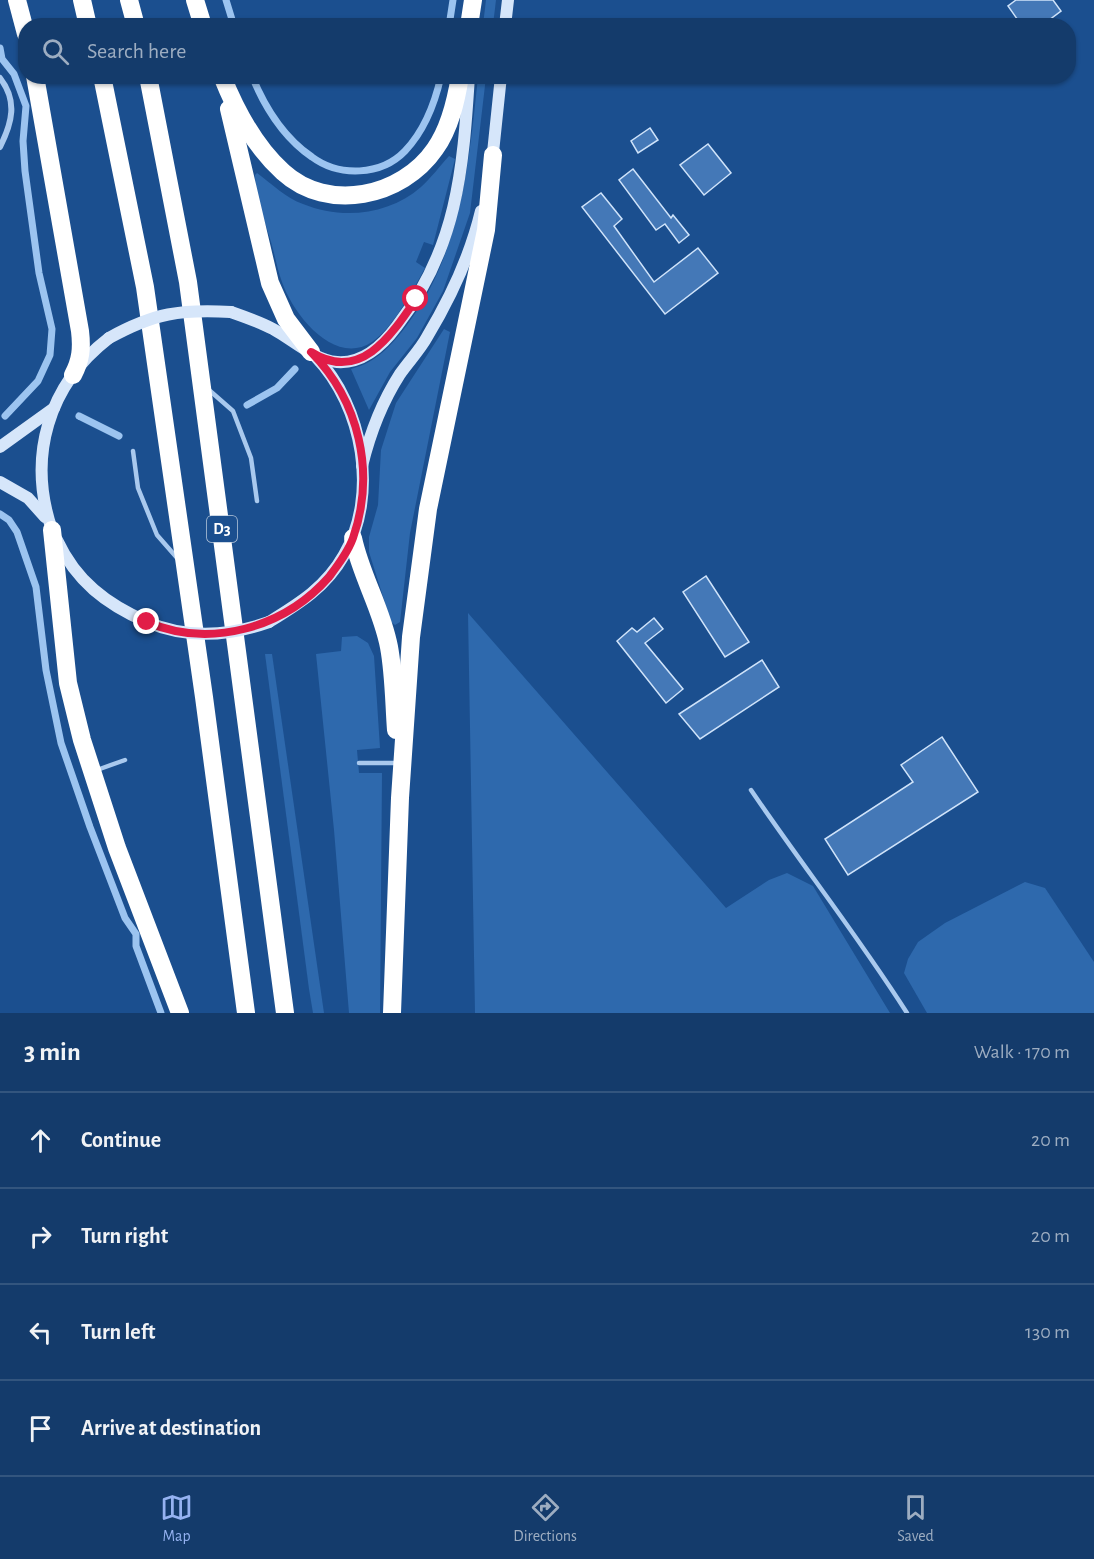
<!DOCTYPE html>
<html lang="en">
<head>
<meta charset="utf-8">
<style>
  body { margin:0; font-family:"Alegreya Sans",sans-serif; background:#1d4271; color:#f1f3f6 }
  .stop { position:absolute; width:18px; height:18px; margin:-14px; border:4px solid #e11d48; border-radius:50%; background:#fff }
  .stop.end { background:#e11d48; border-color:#fff; box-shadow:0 2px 6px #0008 }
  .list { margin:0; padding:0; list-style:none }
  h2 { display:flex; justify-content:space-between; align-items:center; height:78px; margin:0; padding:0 24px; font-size:26px }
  h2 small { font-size:20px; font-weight:400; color:#9dadc1 }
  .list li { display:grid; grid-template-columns:39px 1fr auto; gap:18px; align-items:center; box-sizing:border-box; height:96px; padding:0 24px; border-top:2px solid #33557e }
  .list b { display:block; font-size:22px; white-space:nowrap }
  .list em { font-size:20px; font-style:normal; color:#9dadc1 }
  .icon { flex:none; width:33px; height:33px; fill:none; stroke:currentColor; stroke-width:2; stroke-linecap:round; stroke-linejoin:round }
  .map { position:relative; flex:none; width:1094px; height:1013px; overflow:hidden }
  .search { position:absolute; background:#143b6b; box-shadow:0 2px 4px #0004; left:18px; right:18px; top:18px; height:66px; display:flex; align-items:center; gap:15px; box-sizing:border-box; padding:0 21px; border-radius:24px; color:#9dadc1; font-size:22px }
  .sheet { height:462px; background:#143b6b }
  nav { display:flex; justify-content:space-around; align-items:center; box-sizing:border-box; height:84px; border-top:2px solid #33557e; background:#143b6b; font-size:16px; color:#9dadc1 }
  nav a { display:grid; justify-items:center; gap:3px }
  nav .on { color:#95b2f1 }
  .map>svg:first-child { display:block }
</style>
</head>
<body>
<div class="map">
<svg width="1094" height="1013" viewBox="0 0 1094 1013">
  <rect width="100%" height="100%" fill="#1b4f8f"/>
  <g fill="#2e69ad">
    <polygon points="486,0 496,0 493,25 483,25"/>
    <path d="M478 77H486L470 213 443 291 417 338 390 372 369 410 351 369C377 362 391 346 407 325 461 253 469 163 478 77Z"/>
    <path d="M449 156 455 159 433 245 424 242 416 262 425 268C413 290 393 328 372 342 334 367 293 314 282 282 277 269 275 255 271 242 265 221 255 197 255 175L257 173C272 184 286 198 303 204 342 220 389 215 421 187 431 178 440 166 449 156Z"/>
    <polygon points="444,329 450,332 410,533 400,622 395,625 391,622 369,552 369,537 378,505 381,450 396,403"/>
    <polygon points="468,613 726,908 769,880 787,873 813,886 890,1013 475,1013"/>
    <polygon points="357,636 368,643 374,656 380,748 357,750 359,773 382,773 380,1013 349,1013 334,830 316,654 341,651 342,637"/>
    <polygon points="265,654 272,654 324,1013 313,1013 309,989"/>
    <polygon points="1025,882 1045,888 1094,962 1094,1013 927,1013 904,973 908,959 918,942 945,923"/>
  </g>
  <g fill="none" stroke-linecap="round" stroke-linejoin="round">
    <g stroke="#9cc4f0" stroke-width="7">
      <polyline points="226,0 234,26"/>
      <polyline points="449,26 453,0"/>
      <polyline points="0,48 2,59 14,74 26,106 23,141 25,171 39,273 52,329 50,355 38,381 5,416"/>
      <path d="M252 76C265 108 283 137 312 157 339 177 381 176 405 151 424 131 435 103 441 76"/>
      <polyline points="247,405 277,388 295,369"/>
      <polyline points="79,416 119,436"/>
      <polyline points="0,514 9,520 17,532 36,587 46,670 61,743 90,827 125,918 136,934 136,946 161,1013"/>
    </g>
  </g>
  <g fill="#4478b7" stroke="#cfe3fa" stroke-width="1.5">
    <polygon points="1016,0 1053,0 1061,11 1041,26 1022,26 1008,6"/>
    <polygon points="650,128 658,140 638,153 631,141"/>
    <polygon points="708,144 731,173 704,195 680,165"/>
    <polygon points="633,169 671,218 673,215 689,235 679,243 665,224 656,230 619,180"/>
    <polygon points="601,193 622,219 614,226 654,282 698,248 718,273 665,314 582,207"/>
    <polygon points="706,576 749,642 725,657 683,592"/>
    <polygon points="654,618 663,629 645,643 683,689 666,703 617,641 632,628 637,632"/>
    <polygon points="762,660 779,687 700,739 679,714"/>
    <polygon points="942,737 978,792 848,875 825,839 913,782 901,765"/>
  </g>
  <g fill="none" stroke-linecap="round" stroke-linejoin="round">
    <g stroke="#a9c9ee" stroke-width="4.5">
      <polyline points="209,390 233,411 251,458 257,501"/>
      <polyline points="133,451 138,488 157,535 178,559"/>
      <polyline points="359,763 398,763"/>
      <polyline points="97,770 125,760"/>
      <path d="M751 790C802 865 858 936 907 1013"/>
    </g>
    <path stroke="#a9c9ee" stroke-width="6" d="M0 78C18 101 12 123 0 147"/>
    <g stroke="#d6e6fa" stroke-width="12">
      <polyline points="505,26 508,0"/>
      <polyline points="492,162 501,76"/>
      <path d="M231 312C245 317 260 322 273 329 293 340 314 360 337 362 363 364 383 345 397 326 457 248 463 171 469 76"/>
      <polyline points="0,447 54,408"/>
      <path d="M362 466C370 433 382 402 400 374 409 361 420 350 427 337 451 297 470 257 481 211"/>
      <polyline points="0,482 28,498 45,517"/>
      <path d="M52 530C27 457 48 385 109 338"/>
      <path d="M57 540C76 581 106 604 147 622"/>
      <path d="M269 622C300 603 326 587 344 555 379 495 363 406 316 357"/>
    </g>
    <g stroke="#fff" stroke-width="18">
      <polyline points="17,0 26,34"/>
      <polyline points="82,0 88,26"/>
      <polyline points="129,0 136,26"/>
      <polyline points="195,0 203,26"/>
      <polyline points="469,26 473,0"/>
      <path d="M35 76 80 331C82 348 81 360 73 375"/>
      <polyline points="102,76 145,287 204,697 246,1013"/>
      <polyline points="148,76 188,282 285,1013"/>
      <path d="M222 76C236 111 254 146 283 172 328 213 402 197 435 149 450 128 456 101 460 76"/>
      <polyline points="229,109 270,283 286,319 311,352"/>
      <polyline points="52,530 68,683 82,740 117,848 180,1013"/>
      <path d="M353 538C361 576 382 609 389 647 394 674 394 703 396 730"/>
      <polyline points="392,1013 400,798 411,637 428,509 486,230 493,155"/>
    </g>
    <g stroke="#d6e6fa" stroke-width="12">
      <path d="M109 338C154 313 181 309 231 312"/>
      <path d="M147 622C187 639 229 636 269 622"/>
    </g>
  </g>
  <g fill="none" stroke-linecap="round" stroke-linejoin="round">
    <path stroke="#e11d48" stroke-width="8" d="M147 622C210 649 284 628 329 577 338 565 348 552 353 538 376 472 359 401 311 352 360 383 391 336 416 299"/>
  </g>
  <g text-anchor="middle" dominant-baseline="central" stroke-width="6" stroke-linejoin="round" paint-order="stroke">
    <rect fill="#1b4f8f" stroke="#bbcadd" stroke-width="1.5" x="207" y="516" width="30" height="26" rx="4.5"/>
    <g font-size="16" font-weight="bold" fill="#fff">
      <text x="222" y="529">D3</text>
    </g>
  </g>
</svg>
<div class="stop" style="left:416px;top:299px"></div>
<div class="stop end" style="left:147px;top:622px"></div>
<div class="search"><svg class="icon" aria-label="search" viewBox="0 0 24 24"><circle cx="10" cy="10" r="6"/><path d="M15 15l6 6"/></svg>Search here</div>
</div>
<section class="sheet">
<h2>3 min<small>Walk · 170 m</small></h2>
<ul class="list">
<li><svg class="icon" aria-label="ahead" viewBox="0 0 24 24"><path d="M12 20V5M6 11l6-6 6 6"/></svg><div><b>Continue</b></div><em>20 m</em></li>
<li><svg class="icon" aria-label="right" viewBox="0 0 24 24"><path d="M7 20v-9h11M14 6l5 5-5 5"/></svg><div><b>Turn right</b></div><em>20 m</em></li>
<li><svg class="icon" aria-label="left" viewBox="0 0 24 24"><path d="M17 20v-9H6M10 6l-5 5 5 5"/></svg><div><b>Turn left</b></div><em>130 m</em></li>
<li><svg class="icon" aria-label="arrive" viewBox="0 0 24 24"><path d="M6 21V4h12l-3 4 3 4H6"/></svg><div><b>Arrive at destination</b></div></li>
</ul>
</section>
<nav>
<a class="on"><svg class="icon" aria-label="map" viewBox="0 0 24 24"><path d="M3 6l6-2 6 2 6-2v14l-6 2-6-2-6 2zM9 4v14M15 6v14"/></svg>Map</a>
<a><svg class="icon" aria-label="directions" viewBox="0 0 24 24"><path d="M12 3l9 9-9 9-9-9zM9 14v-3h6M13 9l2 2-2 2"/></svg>Directions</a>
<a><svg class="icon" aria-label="saved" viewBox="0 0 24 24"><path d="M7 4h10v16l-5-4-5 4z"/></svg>Saved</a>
</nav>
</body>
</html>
